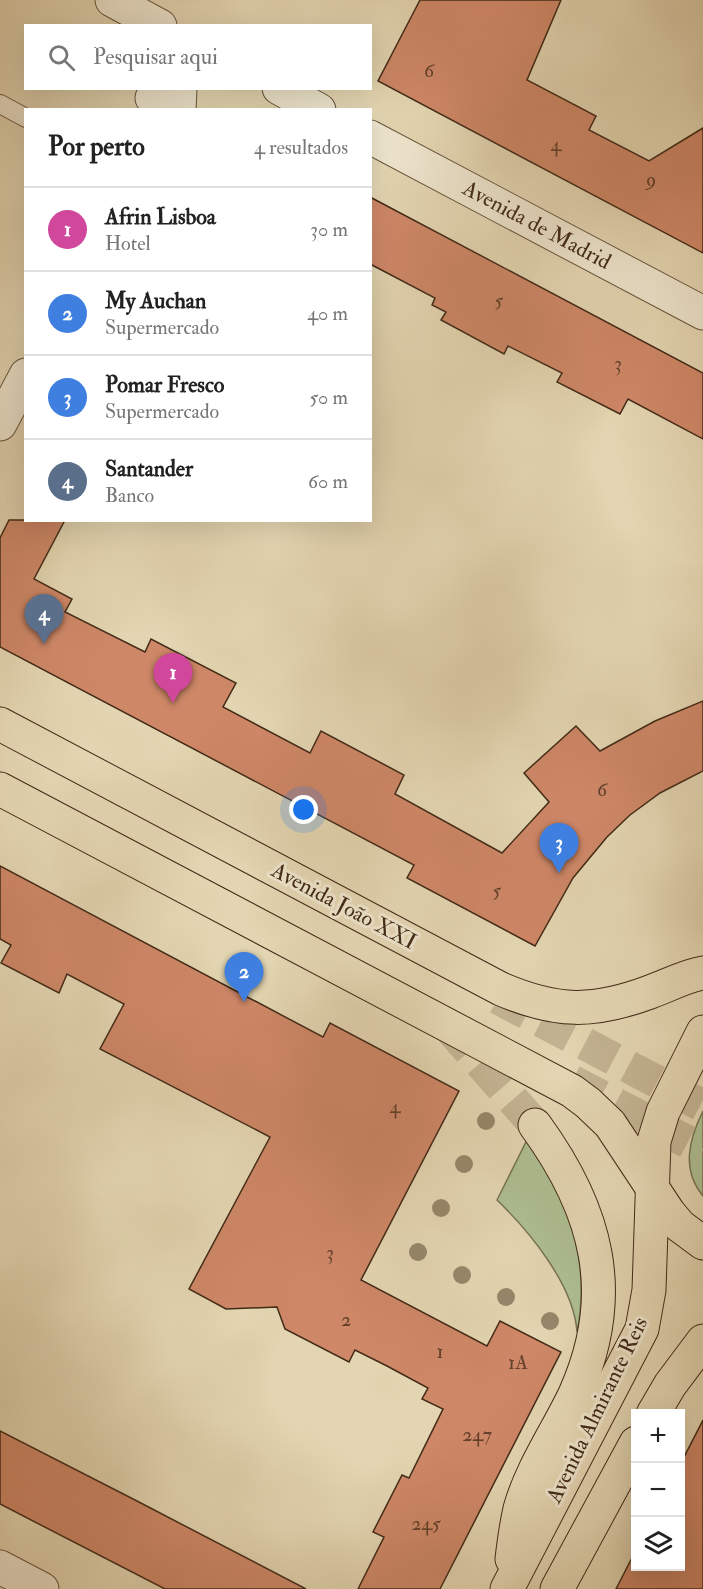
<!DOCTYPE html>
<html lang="pt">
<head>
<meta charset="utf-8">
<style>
  body { margin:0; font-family:"IM FELL Double Pica",serif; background:#f6f6f6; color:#222 }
  .controls { position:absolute; right:18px; bottom:18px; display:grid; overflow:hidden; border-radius:0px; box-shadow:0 6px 24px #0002 }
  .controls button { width:54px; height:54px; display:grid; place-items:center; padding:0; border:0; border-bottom:2px solid #e0e0e0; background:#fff; color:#222; font:30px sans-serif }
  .you { position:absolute; left:304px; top:810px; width:21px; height:21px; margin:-15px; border:4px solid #fff; border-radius:50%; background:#1a73e8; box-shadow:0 0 0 9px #1a73e833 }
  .badge { display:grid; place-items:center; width:39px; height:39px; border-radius:50%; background:#d93025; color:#fff; font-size:20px; font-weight:700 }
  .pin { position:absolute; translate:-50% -50px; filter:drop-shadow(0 2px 3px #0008) }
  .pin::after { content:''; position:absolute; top:32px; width:21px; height:18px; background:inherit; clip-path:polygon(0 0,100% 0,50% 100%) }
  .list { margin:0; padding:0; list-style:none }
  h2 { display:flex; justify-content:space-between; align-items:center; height:78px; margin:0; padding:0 24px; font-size:26px }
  h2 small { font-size:20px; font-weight:400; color:#767676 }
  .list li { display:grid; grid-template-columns:39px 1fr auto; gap:18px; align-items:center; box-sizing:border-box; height:84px; padding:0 24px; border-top:2px solid #e0e0e0 }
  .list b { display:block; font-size:22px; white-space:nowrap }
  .list p { margin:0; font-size:20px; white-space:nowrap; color:#767676 }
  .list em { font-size:20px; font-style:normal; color:#767676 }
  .icon { flex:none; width:33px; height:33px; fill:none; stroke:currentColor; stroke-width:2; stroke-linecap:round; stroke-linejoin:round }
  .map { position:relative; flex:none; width:703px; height:1589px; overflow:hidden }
  .search { position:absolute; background:#fff; box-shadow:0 6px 24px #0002; left:24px; top:24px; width:348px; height:66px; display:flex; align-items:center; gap:15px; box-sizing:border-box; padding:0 21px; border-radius:0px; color:#767676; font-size:22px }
  .panel { position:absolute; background:#fff; box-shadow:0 6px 24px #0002; left:24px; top:108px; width:348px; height:414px; border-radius:0px }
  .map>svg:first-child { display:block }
</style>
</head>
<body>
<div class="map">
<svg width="703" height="1589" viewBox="0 0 703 1589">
  <rect width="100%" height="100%" fill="#e3d5b1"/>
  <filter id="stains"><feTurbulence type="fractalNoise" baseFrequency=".00333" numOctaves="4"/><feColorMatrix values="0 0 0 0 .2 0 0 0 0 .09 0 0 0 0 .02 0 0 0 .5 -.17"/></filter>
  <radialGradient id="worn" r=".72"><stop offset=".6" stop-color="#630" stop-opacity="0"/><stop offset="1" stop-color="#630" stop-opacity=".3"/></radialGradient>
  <g fill="#adbe91" stroke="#777454" stroke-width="1.5">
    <path d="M703 1111V1196C681 1170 689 1139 703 1111Z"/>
    <path d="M527 1140C569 1193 591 1265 577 1332 574 1285 529 1231 497 1200Z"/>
  </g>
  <g fill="#ce8767" stroke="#412a17" stroke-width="1.5">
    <polygon points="420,0 561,0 527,80 596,116 589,130 649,161 703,128 703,253 378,81"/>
    <polygon points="370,197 703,373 703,439 628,399 620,414 557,382 562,373 508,346 504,354 441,320 446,312 432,305 435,298 370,264"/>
    <polygon points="9,520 65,520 34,579 72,599 65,612 145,652 151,639 236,683 223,707 310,753 321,731 404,775 395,794 502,853 549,802 524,773 576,726 600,751 655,721 703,701 703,771 660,793 630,815 607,837 573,878 535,946 407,878 414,865 0,647 0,538"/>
    <polygon points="0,866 323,1037 330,1023 459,1091 361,1280 487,1346 500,1321 561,1352 440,1589 358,1589 384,1537 373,1532 402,1475 409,1478 443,1409 422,1399 428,1388 387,1366 355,1350 349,1362 285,1329 277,1307 226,1309 189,1289 270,1137 100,1049 124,1004 67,974 59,993 1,963 11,945 0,939"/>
    <polygon points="703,1420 703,1589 616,1589 636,1550 636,1566 681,1566 681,1463"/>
    <polygon points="0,1431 137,1501 306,1589 165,1589 0,1504"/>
  </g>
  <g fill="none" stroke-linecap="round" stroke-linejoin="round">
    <g stroke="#c3b392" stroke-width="33" stroke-dasharray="33 16" stroke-linecap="butt">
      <polyline points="498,998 703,1106"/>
      <polyline points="448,1026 535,1125"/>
      <polyline points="572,1081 703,1150"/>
    </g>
    <g stroke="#6a553e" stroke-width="20">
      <polyline id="lane" points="0,104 26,118"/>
    </g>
    <g stroke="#6a553e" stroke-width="35">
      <g id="street">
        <polyline points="112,0 160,26"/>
        <polyline points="279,88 319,110"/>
        <polyline points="152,98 164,88"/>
        <polyline points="179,110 180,88"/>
        <polyline points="370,137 703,313"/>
        <polyline points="0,424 26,375"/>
        <polyline points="0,1567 42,1589"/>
      </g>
    </g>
    <g stroke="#412a17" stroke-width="35">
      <g id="primary">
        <path d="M0 724 501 989C557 1013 594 1013 650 992 667 986 685 976 703 973"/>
        <polyline points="0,789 572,1091 588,1103 610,1124 669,1213 680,1226 703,1243"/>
        <polyline points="653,1414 670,1385 703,1341"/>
        <path d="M512 1559C514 1542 516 1526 520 1509 531 1469 557 1432 575 1394 620 1294 597 1210 535 1125"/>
        <polyline points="507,1589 642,1329 649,1290 654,1141 663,1112 703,1032"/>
        <polyline points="557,1589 636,1443"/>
      </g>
    </g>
    <use href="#lane" stroke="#ede4cc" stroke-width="18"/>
    <use href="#street" stroke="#ede4cc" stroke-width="33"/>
    <use href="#primary" stroke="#e3d5b1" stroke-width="33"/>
  </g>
  <g fill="#96876a">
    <circle cx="486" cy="1121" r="9"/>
    <circle cx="464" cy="1164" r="9"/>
    <circle cx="441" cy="1208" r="9"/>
    <circle cx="418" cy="1252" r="9"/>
    <circle cx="462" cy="1275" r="9"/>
    <circle cx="506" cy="1297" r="9"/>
    <circle cx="550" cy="1321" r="9"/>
  </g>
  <g text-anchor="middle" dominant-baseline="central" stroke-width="6" stroke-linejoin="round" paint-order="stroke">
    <g font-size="20" fill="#64412b">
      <text x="429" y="70">6</text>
      <text x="556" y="144">4</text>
      <text x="651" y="179">9</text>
      <text x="499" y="300">5</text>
      <text x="618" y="363">3</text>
      <text x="602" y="789">6</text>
      <text x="497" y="890">5</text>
      <text x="395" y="1106">4</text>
      <text x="330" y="1252">3</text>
      <text x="346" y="1319">2</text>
      <text x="440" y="1351">1</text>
      <text x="518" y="1362">1A</text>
      <text x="477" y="1434">247</text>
      <text x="426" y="1523">245</text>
    </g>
    <g font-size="22" fill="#412a17" stroke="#ede4cc">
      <text transform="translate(537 225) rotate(28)">Avenida de Madrid</text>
      <text transform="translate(344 906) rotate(28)">Avenida João XXI</text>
      <text transform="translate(597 1410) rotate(-64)">Avenida Almirante Reis</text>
    </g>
  </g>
  <rect width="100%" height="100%" filter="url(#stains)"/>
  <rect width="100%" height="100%" fill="url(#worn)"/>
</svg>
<div class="controls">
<button>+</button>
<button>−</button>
<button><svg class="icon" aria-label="layers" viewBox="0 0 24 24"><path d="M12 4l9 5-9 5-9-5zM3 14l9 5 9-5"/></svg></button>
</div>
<div class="you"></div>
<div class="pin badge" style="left:173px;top:703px;background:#d1479c">1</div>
<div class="pin badge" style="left:244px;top:1002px;background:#3f7fe0">2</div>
<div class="pin badge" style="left:559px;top:873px;background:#3f7fe0">3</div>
<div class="pin badge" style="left:44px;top:644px;background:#5c6f8a">4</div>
<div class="search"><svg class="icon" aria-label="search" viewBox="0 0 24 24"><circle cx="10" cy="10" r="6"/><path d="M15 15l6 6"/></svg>Pesquisar aqui</div>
<section class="panel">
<h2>Por perto<small>4 resultados</small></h2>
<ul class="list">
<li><span class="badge" style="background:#d1479c">1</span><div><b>Afrin Lisboa</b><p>Hotel</p></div><em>30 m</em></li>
<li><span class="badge" style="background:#3f7fe0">2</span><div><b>My Auchan</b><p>Supermercado</p></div><em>40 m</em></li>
<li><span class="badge" style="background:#3f7fe0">3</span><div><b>Pomar Fresco</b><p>Supermercado</p></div><em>50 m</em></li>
<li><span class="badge" style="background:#5c6f8a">4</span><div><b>Santander</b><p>Banco</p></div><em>60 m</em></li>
</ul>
</section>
</div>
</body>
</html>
